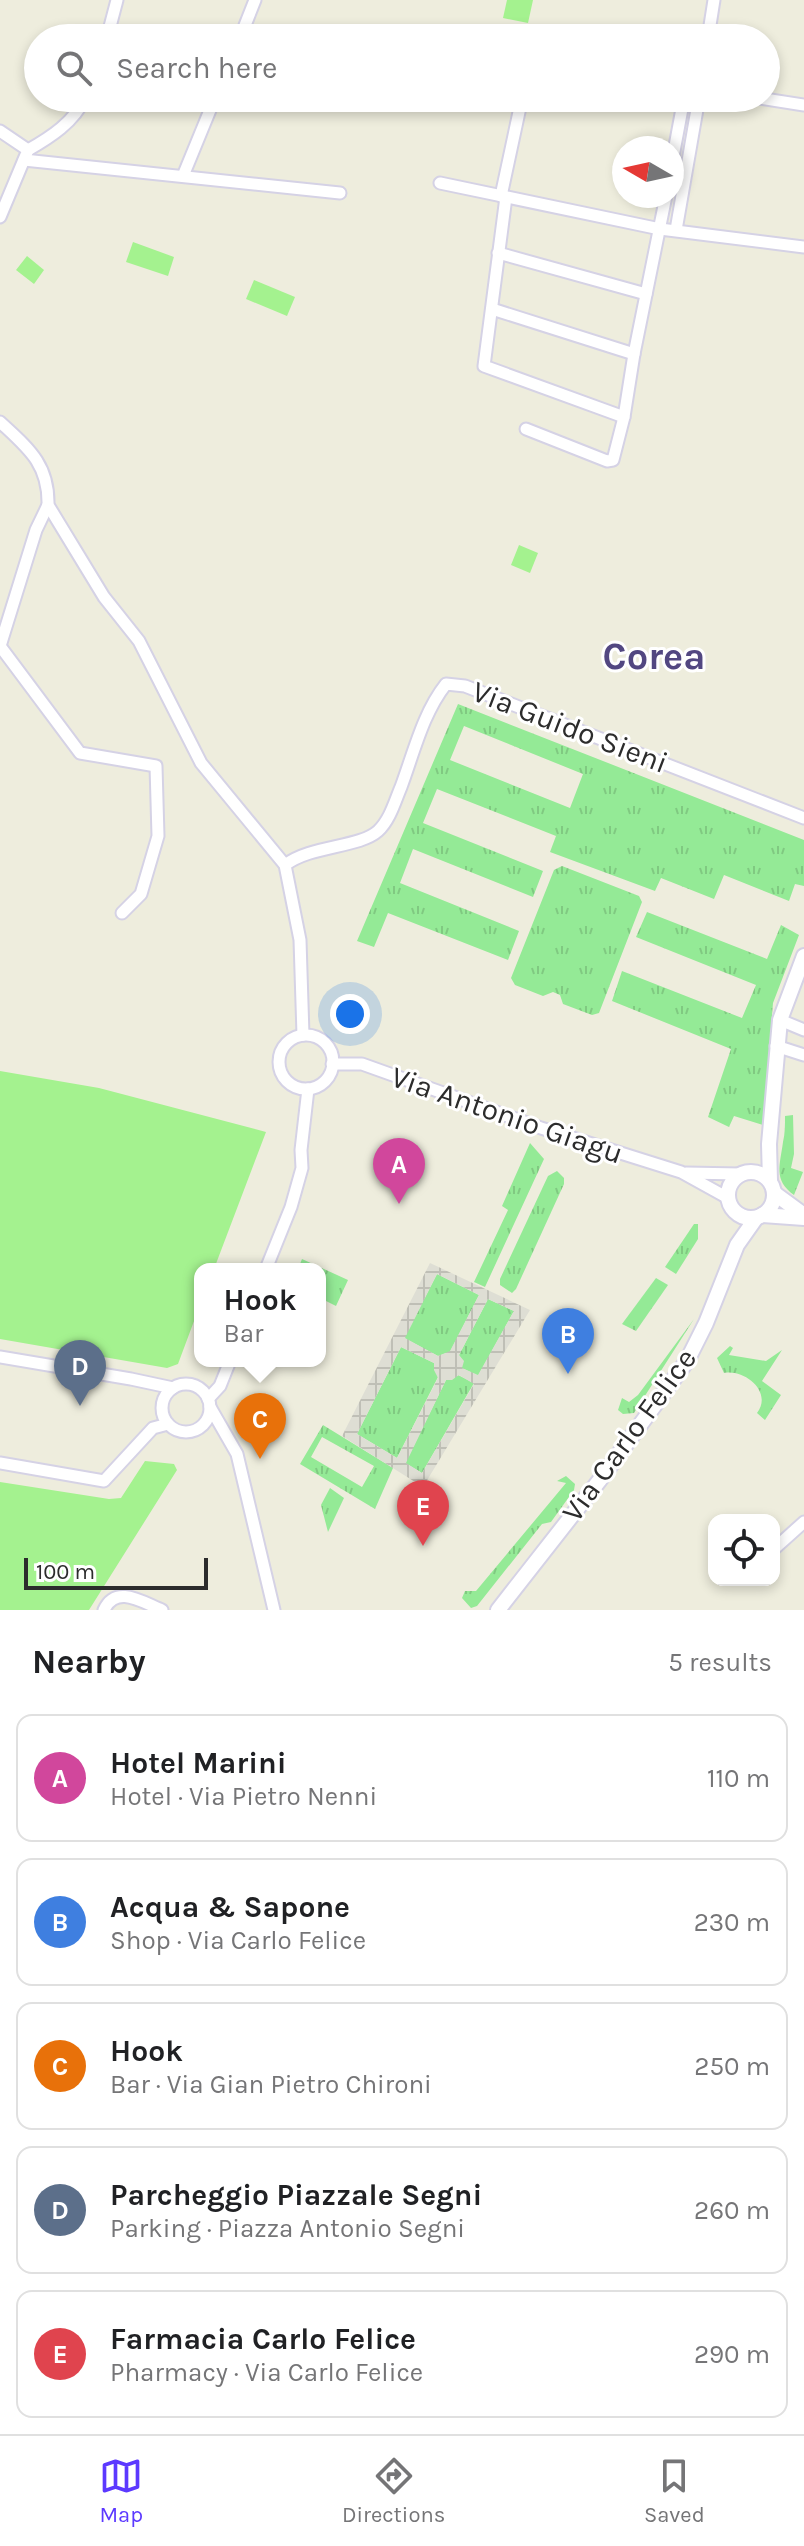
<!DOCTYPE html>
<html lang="en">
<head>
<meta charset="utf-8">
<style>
  body { margin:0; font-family:Karla,sans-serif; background:#f6f6f6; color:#202124 }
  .controls { position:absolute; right:24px; bottom:24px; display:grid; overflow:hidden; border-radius:16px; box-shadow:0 4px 12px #0003 }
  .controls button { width:72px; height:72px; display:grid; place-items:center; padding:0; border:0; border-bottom:2px solid #e0e0e0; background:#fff; color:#202124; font:40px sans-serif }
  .compass { position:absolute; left:612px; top:136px; width:72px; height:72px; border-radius:50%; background:#fff; box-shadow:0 4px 12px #0003; rotate:279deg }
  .scale { position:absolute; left:24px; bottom:20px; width:184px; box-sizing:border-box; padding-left:8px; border:4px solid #2c2c2c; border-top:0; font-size:22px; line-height:28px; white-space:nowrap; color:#2c2c2c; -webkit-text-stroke:6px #fff; paint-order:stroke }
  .you { position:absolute; left:350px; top:1014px; width:28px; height:28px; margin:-20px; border:6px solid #fff; border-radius:50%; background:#1a73e8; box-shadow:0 0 0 12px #1a73e833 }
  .badge { display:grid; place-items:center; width:52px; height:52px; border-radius:50%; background:#5c39ff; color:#fff; font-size:26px; font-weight:700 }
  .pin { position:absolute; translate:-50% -66px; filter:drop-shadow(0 2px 4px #0008) }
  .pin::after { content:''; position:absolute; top:42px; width:28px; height:24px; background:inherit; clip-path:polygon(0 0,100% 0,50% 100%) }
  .popup { position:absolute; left:194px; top:1263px; width:132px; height:104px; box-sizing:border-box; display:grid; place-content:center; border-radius:16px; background:#fff; filter:drop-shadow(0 2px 6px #0005); font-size:26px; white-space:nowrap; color:#757577 }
  .popup b { font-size:30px; color:#202124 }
  .popup::after { content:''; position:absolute; left:50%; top:100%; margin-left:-16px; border:16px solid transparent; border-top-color:#fff }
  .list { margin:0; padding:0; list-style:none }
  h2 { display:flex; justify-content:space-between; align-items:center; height:104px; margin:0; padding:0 32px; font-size:34px }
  h2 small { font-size:26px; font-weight:400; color:#757577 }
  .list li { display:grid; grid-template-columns:52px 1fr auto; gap:24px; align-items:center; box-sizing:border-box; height:128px; margin:0 16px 16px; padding:0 16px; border:2px solid #e0e0e0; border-radius:16px }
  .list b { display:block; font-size:30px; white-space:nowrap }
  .list p { margin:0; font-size:26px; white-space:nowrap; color:#757577 }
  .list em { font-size:26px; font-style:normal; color:#757577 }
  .icon { flex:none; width:44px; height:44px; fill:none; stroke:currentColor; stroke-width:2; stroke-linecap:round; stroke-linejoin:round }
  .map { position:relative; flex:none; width:804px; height:1610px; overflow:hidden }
  .search { position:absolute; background:#fff; box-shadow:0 4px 12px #0003; left:24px; right:24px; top:24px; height:88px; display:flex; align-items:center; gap:20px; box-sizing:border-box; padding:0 28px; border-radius:44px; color:#757577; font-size:30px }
  .sheet { height:824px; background:#fff }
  nav { display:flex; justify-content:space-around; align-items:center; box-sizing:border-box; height:112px; border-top:2px solid #e0e0e0; background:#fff; font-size:22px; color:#757577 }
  nav a { display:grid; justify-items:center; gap:4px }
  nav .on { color:#5c39ff }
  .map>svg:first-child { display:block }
</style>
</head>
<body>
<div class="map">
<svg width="804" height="1610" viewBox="0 0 804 1610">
  <defs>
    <pattern id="grass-tufts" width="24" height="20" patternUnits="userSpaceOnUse" patternTransform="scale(2)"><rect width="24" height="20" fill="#94ea96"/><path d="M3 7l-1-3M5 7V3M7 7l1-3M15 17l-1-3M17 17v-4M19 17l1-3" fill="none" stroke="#80c981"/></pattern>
    <pattern id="plaza-grid" width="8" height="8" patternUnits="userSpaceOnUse" patternTransform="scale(2)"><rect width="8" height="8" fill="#deded4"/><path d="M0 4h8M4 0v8" fill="none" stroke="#bfbfb6"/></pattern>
  </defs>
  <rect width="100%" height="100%" fill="#eeeddd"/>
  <g fill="url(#grass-tufts)" fill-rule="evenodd">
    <path d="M458 704 804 840V886L795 884 789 901 724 875 714 899 661 878 655 891 550 852 556 836 437 789 423 823 543 871 533 897 413 849 400 883 519 931 508 960 388 913 374 947 357 941ZM464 726 583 774 570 808 450 760Z"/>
    <polygon points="562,866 639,896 642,902 599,1013 592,1015 563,1004 560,995 553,992 543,996 515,985 511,978 554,870"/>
    <polygon points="647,912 767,959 781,925 799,935 773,1003 763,1125 734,1116 729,1127 708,1117 731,1049 612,1001 622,971 742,1018 756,985 636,937"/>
    <path d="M793 1115 794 1154 791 1168 803 1172 794 1195C773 1180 780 1165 783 1142 785 1134 785 1125 785 1116Z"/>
    <polygon points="530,1143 544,1159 485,1287 474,1282 508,1210 502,1206"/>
    <polygon points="557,1171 564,1178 564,1184 516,1289 512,1293 500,1285 500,1279 548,1176"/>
    <polygon points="694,1224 698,1224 698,1239 676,1274 665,1267"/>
    <polygon points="302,1259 348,1280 336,1306 320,1298 320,1269 298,1269"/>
    <polygon points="437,1274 479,1295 450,1352 438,1356 404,1338"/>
    <polygon points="656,1278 668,1285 636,1331 622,1324"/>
    <polygon points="488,1299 514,1311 478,1376 462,1368 459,1355"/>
    <polygon points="694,1319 634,1413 623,1414 618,1410 622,1398 629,1402 638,1395"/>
    <path d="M730 1346 733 1348 729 1355 766 1361 782 1350 762 1381 781 1395 765 1420 757 1413C773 1392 745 1369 724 1373L717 1358Z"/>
    <polygon points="401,1347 434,1363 438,1377 397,1458 357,1434"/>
    <polygon points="458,1375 474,1383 422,1473 405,1463 446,1380"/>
    <path d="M323 1425 393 1468 375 1509 300 1464ZM322 1437 374 1466 362 1487 311 1457Z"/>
    <polygon points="566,1476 575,1484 574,1490 551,1522 542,1524 477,1606 471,1608 462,1598 465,1591 476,1591 566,1483 557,1481"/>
    <polygon points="330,1488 344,1498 328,1532 321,1505"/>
  </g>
  <g fill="#a4f28f">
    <polygon points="507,0 533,0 528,23 503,18"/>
    <polygon points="133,242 174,257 168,276 126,262"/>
    <polygon points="27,256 44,270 34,284 16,270"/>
    <polygon points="254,280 295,297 287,316 246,299"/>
    <polygon points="519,545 538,553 530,573 511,565"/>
    <polygon points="0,1071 99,1088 266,1132 214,1269 200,1269 200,1305 178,1364 167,1368 0,1339"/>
    <polygon points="145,1461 174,1464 177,1470 89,1610 0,1610 0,1482 109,1499 121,1498"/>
  </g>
  <path fill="url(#plaza-grid)" fill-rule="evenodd" d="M430 1263 530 1310 423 1487 342 1436ZM437 1274 479 1295 450 1351 438 1356 405 1338ZM488 1299 514 1311 478 1375 462 1368 464 1361 459 1355ZM401 1347 434 1363V1370L438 1378 397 1458 357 1434ZM459 1375 474 1384 422 1473 406 1463 446 1380H452Z"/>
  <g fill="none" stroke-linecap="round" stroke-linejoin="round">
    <g stroke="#d5d2e5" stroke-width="15">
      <g id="street">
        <polyline points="107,38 117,0"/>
        <polyline points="240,38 255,0"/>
        <polyline points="708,38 714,0"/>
        <polyline points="759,98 804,105"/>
        <polyline points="0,131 28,150 0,217"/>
        <path d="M28 150C51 137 74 122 85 98"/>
        <polyline points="24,160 340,193"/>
        <polyline points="672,162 684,98"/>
        <polyline points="183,176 215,98"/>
        <polyline points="440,183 660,229 804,247"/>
        <polyline points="501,196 522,98"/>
        <polyline points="506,197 484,366 624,417 634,354 666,196"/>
        <polyline points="676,230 699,98"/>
        <polyline points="498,253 646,294"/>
        <polyline points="492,309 634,354"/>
        <path d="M0 422C28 448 49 464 48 505L104 597 139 641 201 763 285 865 300 940 303 1035"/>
        <polyline points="526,429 607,461 613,460 624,417"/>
        <polyline points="0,646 80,753 156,766 158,836 141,894 122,913"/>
        <polyline points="0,646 36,530 48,505"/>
        <path d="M285 865C311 845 359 848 378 831 390 820 395 801 401 787 414 752 423 713 446 684L465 686 804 818"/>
        <polyline points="780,1020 804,1030"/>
        <circle cx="306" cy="1062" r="27"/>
        <polyline points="776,1046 804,1055"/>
        <polyline points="332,1064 362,1064 541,1128 681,1172 728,1198"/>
        <polyline points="686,1173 741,1174"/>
        <polyline points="266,1269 291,1207 302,1168 301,1150 308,1089"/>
        <polyline points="0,1357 131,1379 173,1388"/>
        <circle cx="186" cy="1408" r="24"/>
        <polyline points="208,1399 220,1386 230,1361"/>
        <polyline points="210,1407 237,1454 274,1610"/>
        <polyline points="0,1463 104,1481 153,1428 168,1424"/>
        <polyline points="774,1549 804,1522"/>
        <path d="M104 1610C116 1584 142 1602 162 1610"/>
      </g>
    </g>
    <g stroke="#d5d2e5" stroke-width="18">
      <g id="secondary">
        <circle cx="751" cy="1195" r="23"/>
        <polyline points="770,1181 769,1144 780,1020 804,956"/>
        <polyline points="774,1193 804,1215"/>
        <polyline points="762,1215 804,1218"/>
        <polyline points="498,1610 599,1481 687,1361 706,1323 737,1245 756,1218"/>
      </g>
    </g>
    <use href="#street" stroke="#fff" stroke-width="11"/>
    <use href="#secondary" stroke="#fff" stroke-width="14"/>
  </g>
  <g text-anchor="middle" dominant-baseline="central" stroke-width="6" stroke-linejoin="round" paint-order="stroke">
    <g font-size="30" fill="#2c2c2c" stroke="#fff">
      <text transform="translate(570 727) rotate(21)">Via Guido Sieni</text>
      <text transform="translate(507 1115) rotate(19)">Via Antonio Giagu</text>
      <text transform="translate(629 1435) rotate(-54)">Via Carlo Felice</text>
    </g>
    <g font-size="38" font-weight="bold" fill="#524781" stroke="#fff">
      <text x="654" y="656">Corea</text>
    </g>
  </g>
</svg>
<div class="controls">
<button><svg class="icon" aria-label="locate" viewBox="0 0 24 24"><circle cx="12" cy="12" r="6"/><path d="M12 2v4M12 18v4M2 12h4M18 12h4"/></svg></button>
</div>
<svg class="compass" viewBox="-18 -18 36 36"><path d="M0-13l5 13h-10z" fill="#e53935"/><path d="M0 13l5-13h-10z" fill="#757577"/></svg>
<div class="scale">100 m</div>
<div class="you"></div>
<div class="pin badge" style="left:399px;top:1204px;background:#d1479c">A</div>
<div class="pin badge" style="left:568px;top:1374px;background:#3f7fe0">B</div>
<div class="pin badge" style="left:260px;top:1459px;background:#e8710a">C</div>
<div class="popup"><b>Hook</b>Bar</div>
<div class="pin badge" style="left:80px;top:1406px;background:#5c6f8a">D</div>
<div class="pin badge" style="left:423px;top:1546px;background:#e0444e">E</div>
<div class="search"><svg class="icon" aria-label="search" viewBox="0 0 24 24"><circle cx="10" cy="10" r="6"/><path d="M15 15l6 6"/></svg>Search here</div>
</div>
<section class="sheet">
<h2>Nearby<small>5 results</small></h2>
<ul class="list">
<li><span class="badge" style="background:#d1479c">A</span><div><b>Hotel Marini</b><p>Hotel · Via Pietro Nenni</p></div><em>110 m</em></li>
<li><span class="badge" style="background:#3f7fe0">B</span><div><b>Acqua &amp; Sapone</b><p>Shop · Via Carlo Felice</p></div><em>230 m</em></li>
<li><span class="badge" style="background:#e8710a">C</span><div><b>Hook</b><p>Bar · Via Gian Pietro Chironi</p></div><em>250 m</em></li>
<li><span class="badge" style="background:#5c6f8a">D</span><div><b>Parcheggio Piazzale Segni</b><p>Parking · Piazza Antonio Segni</p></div><em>260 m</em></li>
<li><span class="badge" style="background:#e0444e">E</span><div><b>Farmacia Carlo Felice</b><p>Pharmacy · Via Carlo Felice</p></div><em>290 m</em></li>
</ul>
</section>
<nav>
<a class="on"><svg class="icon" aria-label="map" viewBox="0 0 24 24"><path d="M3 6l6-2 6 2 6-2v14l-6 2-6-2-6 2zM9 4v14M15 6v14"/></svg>Map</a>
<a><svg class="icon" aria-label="directions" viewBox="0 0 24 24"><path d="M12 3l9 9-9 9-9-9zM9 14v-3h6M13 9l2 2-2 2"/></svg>Directions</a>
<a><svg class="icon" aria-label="saved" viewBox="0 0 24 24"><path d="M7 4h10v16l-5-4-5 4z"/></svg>Saved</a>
</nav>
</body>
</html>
